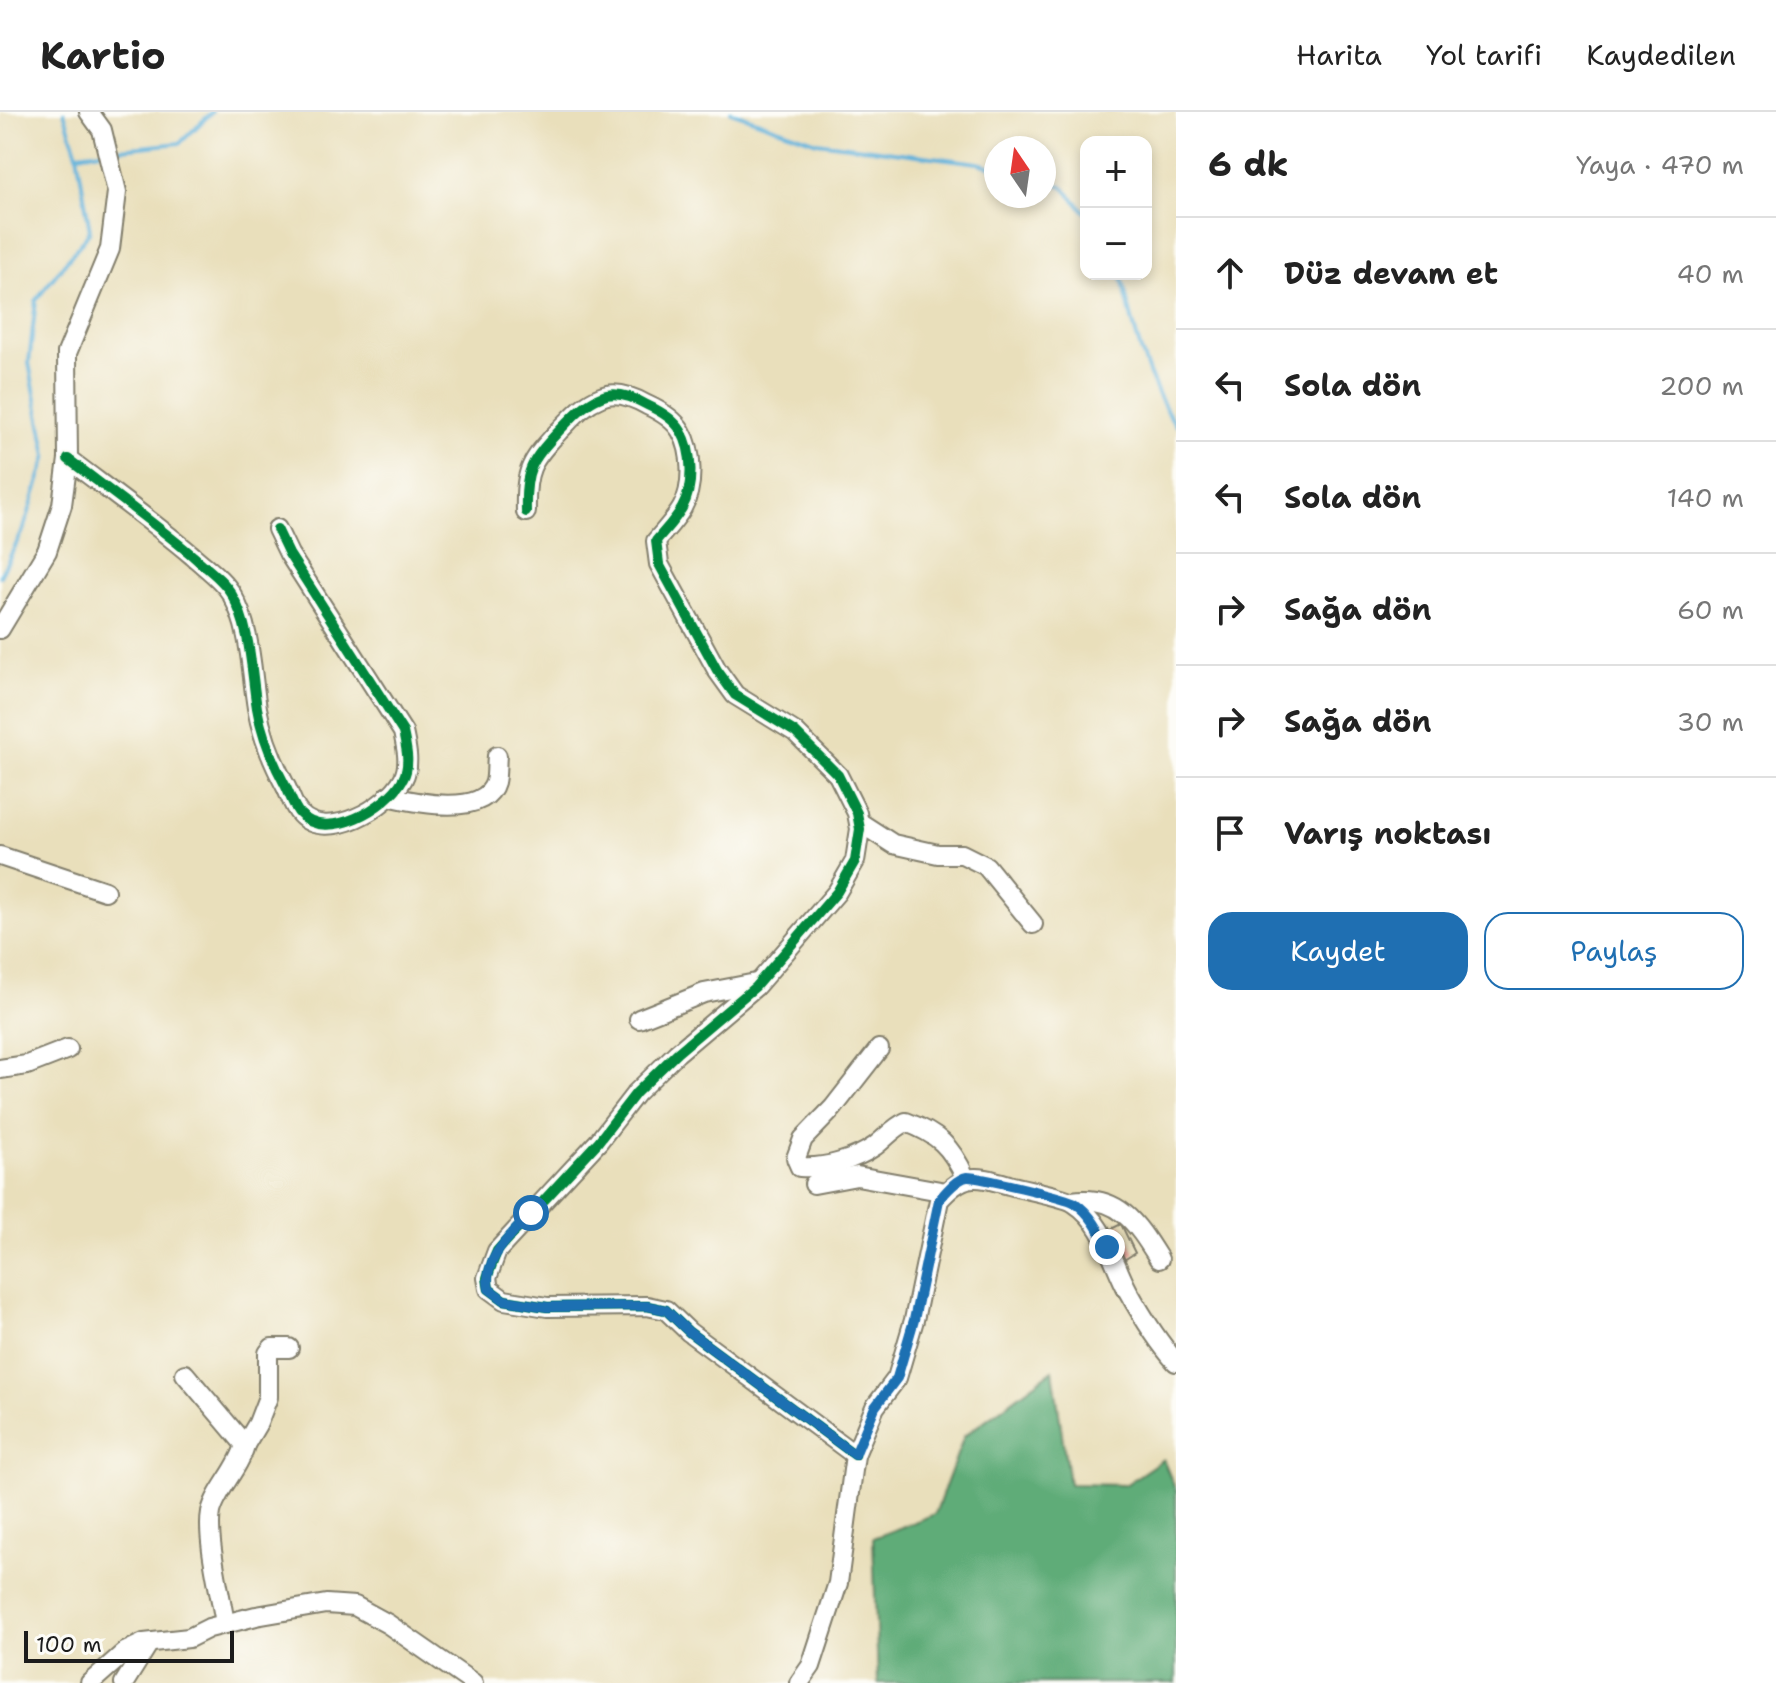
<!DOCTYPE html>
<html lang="tr">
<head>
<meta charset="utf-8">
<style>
  body { margin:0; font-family:"Shantell Sans",sans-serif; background:#f6f6f6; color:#222 }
  .controls { position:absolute; right:24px; top:24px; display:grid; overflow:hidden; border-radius:16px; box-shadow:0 4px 12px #0003 }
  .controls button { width:72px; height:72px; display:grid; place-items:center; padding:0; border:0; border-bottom:2px solid #e0e0e0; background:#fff; color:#222; font:40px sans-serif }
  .compass { position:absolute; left:984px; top:24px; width:72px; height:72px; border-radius:50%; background:#fff; box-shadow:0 4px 12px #0003; rotate:347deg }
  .scale { position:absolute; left:24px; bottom:20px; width:210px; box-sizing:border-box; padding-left:8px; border:4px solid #1c1c1c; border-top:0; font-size:22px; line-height:28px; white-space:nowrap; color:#1c1c1c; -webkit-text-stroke:6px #fdfcf7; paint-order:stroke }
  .stop { position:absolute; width:24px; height:24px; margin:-18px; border:6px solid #1f6fb2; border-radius:50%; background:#fff }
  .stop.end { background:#1f6fb2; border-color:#fff; box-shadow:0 2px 8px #0008 }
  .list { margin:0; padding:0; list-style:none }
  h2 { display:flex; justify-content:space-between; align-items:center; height:104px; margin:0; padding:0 32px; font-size:34px }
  h2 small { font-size:26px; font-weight:400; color:#767676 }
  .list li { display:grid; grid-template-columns:52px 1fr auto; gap:24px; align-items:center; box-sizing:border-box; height:112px; padding:0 32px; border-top:2px solid #e0e0e0 }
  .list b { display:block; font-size:30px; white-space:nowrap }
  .list em { font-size:26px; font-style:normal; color:#767676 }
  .actions { display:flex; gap:16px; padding:24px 32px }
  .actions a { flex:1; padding:18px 0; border:2px solid #1f6fb2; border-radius:24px; text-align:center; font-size:28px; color:#1f6fb2 }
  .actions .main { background:#1f6fb2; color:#fff }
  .icon { flex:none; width:44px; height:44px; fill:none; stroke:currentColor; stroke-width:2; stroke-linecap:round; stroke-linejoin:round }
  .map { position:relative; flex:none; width:1176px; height:1571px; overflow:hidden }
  header { display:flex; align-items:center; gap:48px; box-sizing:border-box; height:112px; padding:0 40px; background:#fff; border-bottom:2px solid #e0e0e0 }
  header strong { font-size:38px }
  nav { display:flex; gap:44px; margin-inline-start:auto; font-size:28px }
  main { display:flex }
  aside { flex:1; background:#fff }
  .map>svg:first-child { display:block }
</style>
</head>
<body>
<header>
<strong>Kartio</strong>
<nav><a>Harita</a><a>Yol tarifi</a><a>Kaydedilen</a></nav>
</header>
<main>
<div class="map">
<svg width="1176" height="1571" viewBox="0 0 1176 1571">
  <rect width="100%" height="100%" fill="#fdfcf7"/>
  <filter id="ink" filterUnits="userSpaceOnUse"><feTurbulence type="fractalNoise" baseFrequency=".0125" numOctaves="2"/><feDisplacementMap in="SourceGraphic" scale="16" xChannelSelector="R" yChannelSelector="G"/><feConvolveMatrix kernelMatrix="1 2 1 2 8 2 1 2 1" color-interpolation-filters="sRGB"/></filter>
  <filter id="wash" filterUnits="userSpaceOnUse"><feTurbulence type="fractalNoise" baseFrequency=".006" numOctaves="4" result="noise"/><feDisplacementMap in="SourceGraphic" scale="32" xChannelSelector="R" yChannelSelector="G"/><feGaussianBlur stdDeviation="1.8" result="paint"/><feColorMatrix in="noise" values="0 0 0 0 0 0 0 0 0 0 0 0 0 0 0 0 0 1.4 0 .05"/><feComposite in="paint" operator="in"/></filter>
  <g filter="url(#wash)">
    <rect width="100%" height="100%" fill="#e9dfbb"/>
    <polygon fill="#5eac78" stroke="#3d644a" stroke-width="2" points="1053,1258 1069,1372 1125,1373 1163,1347 1176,1379 1176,1571 878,1571 873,1426 935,1402 964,1324"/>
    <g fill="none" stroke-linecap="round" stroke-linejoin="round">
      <g stroke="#5eb1da" stroke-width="4">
        <polyline points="731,0 817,30 978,51 996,56"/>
        <polyline points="111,38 180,31 212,0"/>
        <polyline points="77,42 102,39"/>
        <polyline points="1044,69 1062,74 1086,101"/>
        <path d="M1121 162C1133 215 1146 268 1176 314"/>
        <polyline points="0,464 23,419 47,344 29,251 36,188 90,119 77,42 64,0"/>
      </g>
    </g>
    <g id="blocks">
      <polygon fill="#f2a095" points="1121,1112 1135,1141 1116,1153 1101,1122"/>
    </g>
  </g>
  <g filter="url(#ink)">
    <use href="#blocks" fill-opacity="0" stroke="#827e6c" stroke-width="2"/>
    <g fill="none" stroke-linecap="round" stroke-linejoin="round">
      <g stroke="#827e6c" stroke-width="22">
        <g id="minor">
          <path d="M68 347C110 379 153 410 193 444 206 456 224 468 232 483 251 516 251 559 257 596 262 625 272 649 286 675 290 683 294 696 300 702 327 731 388 695 403 667 411 652 406 635 403 620L289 442 277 417"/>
          <path d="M526 400C525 358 530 350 559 319 572 306 583 292 601 285 616 278 633 285 647 293 658 298 674 307 681 319 693 339 694 375 682 396 675 408 665 418 656 429L659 452 717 558 735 583 795 620 838 663 857 701 860 717 855 749 837 780 755 875 677 941 636 981 598 1030 497 1139 487 1166 489 1177 504 1188 547 1195 647 1194 666 1198 689 1220 855 1343"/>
          <polyline points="0,517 47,439 62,393 68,347 67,241 110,137 117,80 102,18 89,0"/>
          <path d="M388 684C413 690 485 706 495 670 497 662 496 652 497 644"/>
          <polyline points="859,710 893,732 938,742 962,742 986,754 1033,812"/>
          <polyline points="0,744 105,779"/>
          <polyline points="639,907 704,881 756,871"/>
          <path d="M879 937 833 996 803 1027 796 1046 800 1055C824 1057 855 1048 875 1034 887 1025 893 1016 906 1010 938 1022 951 1034 965 1065"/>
          <polyline points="0,957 27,953 68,937"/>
          <polyline points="814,1072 857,1064 946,1080"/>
          <path d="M1072 1089C1119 1082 1137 1112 1159 1147"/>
          <path d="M185 1262 245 1333C239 1357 216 1378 211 1400 206 1427 221 1483 225 1512"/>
          <polyline points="245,1333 258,1311 268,1285 268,1241 272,1236 289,1236"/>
          <polyline points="90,1571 125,1540 144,1531 189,1526 209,1516 256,1504 326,1492 355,1494 388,1512 473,1571"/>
          <polyline points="124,1571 149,1531"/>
          <path d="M799 1571 811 1554 838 1471 855 1343 875 1295 897 1266 914 1208 939 1088C964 1060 974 1063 1009 1073 1022 1077 1066 1085 1074 1091 1104 1110 1112 1149 1128 1179 1142 1204 1157 1229 1176 1250"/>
        </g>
      </g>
      <use href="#minor" stroke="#fff" stroke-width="18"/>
      <g stroke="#fdfcf7" stroke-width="15">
        <g id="cycleway">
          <path d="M68 347C110 379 153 410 193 444 206 456 224 468 232 483 251 516 251 559 257 596 262 625 272 649 286 675 290 683 294 696 300 702 327 731 388 695 403 667 411 652 406 635 403 620L289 442 277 417"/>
          <path d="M526 400C525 358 530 350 559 319 572 306 583 292 601 285 616 278 633 285 647 293 658 298 674 307 681 319 693 339 694 375 682 396 675 408 665 418 656 429L659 452 717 558 735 583 795 620 838 663 857 701 860 717 855 749 837 780 755 875 677 941 636 981 598 1030 497 1139 487 1166 489 1177 504 1188 547 1195 647 1194 666 1198 689 1220 855 1343"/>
        </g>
      </g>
      <use href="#cycleway" stroke="#00873e" stroke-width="10"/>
    </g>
  </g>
  <g fill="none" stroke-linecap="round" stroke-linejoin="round" filter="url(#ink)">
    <path stroke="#1f6fb2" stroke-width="10" d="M531 1101C513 1122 482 1146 489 1177L504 1188 547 1195 647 1194 666 1198 689 1220 855 1343 875 1295 897 1266 914 1208 939 1088C946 1080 956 1067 967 1065 976 1064 1068 1086 1075 1091 1091 1102 1099 1118 1107 1135"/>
  </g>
</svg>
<div class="controls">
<button>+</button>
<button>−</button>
</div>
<svg class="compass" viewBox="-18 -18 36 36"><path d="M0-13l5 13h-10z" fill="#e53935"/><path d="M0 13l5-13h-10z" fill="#767676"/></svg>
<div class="scale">100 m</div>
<div class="stop" style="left:531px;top:1101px"></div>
<div class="stop end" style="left:1107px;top:1135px"></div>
</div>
<aside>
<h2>6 dk<small>Yaya · 470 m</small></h2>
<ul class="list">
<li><svg class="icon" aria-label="ahead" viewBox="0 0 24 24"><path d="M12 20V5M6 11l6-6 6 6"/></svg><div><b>Düz devam et</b></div><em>40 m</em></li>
<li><svg class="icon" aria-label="left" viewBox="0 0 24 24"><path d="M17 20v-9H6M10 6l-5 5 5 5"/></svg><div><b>Sola dön</b></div><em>200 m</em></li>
<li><svg class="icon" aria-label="left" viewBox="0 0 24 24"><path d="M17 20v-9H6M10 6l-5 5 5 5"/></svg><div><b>Sola dön</b></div><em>140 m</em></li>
<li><svg class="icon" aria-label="right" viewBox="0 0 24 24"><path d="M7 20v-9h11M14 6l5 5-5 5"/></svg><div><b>Sağa dön</b></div><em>60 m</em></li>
<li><svg class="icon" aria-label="right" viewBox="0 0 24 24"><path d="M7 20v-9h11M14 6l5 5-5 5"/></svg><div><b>Sağa dön</b></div><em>30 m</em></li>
<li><svg class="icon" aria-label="arrive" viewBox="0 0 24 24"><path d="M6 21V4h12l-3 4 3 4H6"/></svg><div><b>Varış noktası</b></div></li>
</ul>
<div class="actions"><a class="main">Kaydet</a><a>Paylaş</a></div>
</aside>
</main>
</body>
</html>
